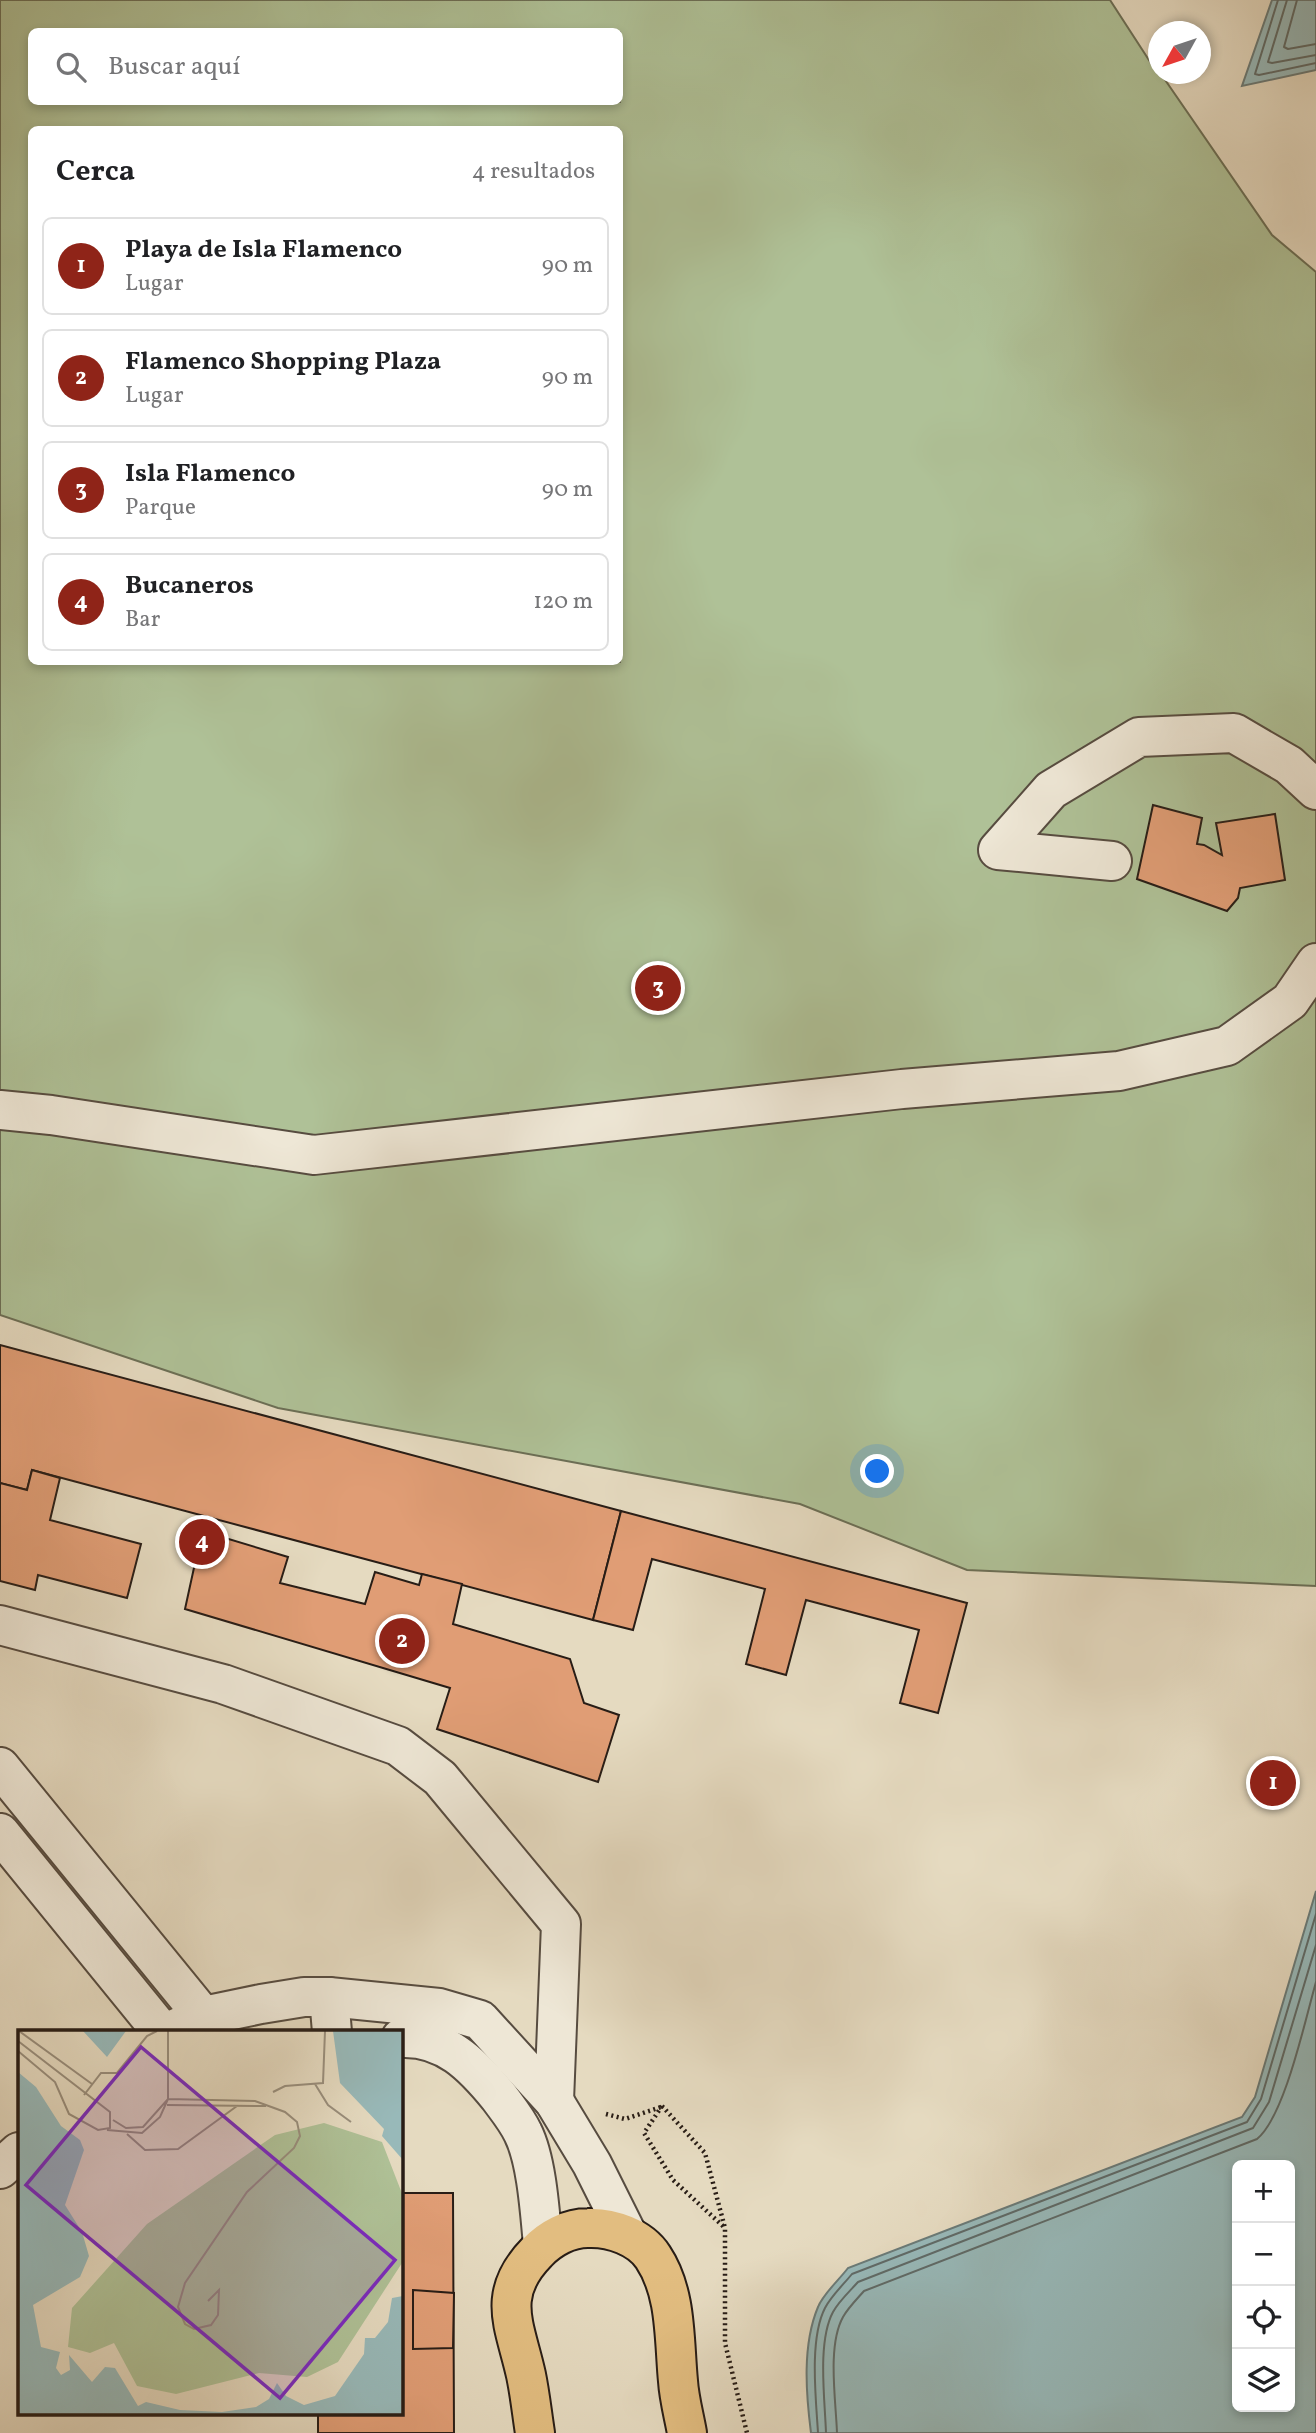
<!DOCTYPE html>
<html lang="es">
<head>
<meta charset="utf-8">
<style>
  body { margin:0; font-family:Vollkorn,serif; background:#f2f2f2; color:#202124 }
  .controls { position:absolute; right:21px; bottom:21px; display:grid; overflow:hidden; border-radius:10px; box-shadow:0 4px 10px #0003 }
  .controls button { width:63px; height:63px; display:grid; place-items:center; padding:0; border:0; border-bottom:2px solid #e0e0e0; background:#fff; color:#202124; font:35px sans-serif }
  .compass { position:absolute; left:1148px; top:21px; width:63px; height:63px; border-radius:50%; background:#fff; box-shadow:0 4px 10px #0003; rotate:230deg }
  .you { position:absolute; left:878px; top:1472px; width:24px; height:24px; margin:-18px; border:5px solid #fff; border-radius:50%; background:#1a73e8; box-shadow:0 0 0 10px #1a73e833 }
  .badge { display:grid; place-items:center; width:46px; height:46px; border-radius:50%; background:#8f2418; color:#fff; font-size:23px; font-weight:700 }
  .pin { position:absolute; translate:-50% -50%; border:4px solid #fff; box-shadow:0 2px 7px #0006 }
  .list { margin:0; padding:0; list-style:none }
  h2 { display:flex; justify-content:space-between; align-items:center; height:91px; margin:0; padding:0 28px; font-size:30px }
  h2 small { font-size:23px; font-weight:400; color:#757577 }
  .list li { display:grid; grid-template-columns:46px 1fr auto; gap:21px; align-items:center; box-sizing:border-box; height:98px; margin:0 14px 14px; padding:0 14px; border:2px solid #e0e0e0; border-radius:10px }
  .list b { display:block; font-size:26px; white-space:nowrap }
  .list p { margin:0; font-size:23px; white-space:nowrap; color:#757577 }
  .list em { font-size:23px; font-style:normal; color:#757577 }
  .icon { flex:none; width:38px; height:38px; fill:none; stroke:currentColor; stroke-width:2; stroke-linecap:round; stroke-linejoin:round }
  .map { position:relative; flex:none; width:1316px; height:2433px; overflow:hidden }
  .search { position:absolute; background:#fff; box-shadow:0 4px 10px #0003; left:28px; top:28px; width:595px; height:77px; display:flex; align-items:center; gap:18px; box-sizing:border-box; padding:0 24px; border-radius:10px; color:#757577; font-size:26px }
  .panel { position:absolute; background:#fff; box-shadow:0 4px 10px #0003; left:28px; top:126px; width:595px; height:539px; border-radius:10px }
  .map>svg:first-child { display:block }
</style>
</head>
<body>
<div class="map">
<svg width="1316" height="2433" viewBox="0 0 1316 2433">
  <rect width="100%" height="100%" fill="#e5dac0"/>
  <filter id="stains"><feTurbulence type="fractalNoise" baseFrequency=".00286" numOctaves="4"/><feColorMatrix values="0 0 0 0 .2 0 0 0 0 .09 0 0 0 0 .02 0 0 0 .5 -.17"/></filter>
  <radialGradient id="worn" r=".72"><stop offset=".6" stop-color="#630" stop-opacity="0"/><stop offset="1" stop-color="#630" stop-opacity=".3"/></radialGradient>
  <path fill="#afc197" stroke="#6c6f56" stroke-width="2" fill-rule="evenodd" d="M0 0H1110L1158 74H1161L1272 235 1316 272V1586L967 1570 800 1504 278 1408 0 1315ZM32 32H620V102H32ZM32 130H620V662H32Z"/>
  <g fill="#98b9b9" stroke="#6b7b78" stroke-width="2" fill-rule="evenodd">
    <polygon points="1272,0 1316,0 1316,70 1242,86"/>
    <path d="M1316 1891V2433H811C806 2394 802 2345 818 2307 823 2294 839 2280 848 2268L1242 2117 1255 2097ZM1237 2165H1290V2407H1237Z"/>
  </g>
  <g fill="none" stroke-linecap="round" stroke-linejoin="round">
    <g stroke="#606b68" stroke-width="2">
      <polyline points="1278,0 1255,74 1259,75 1316,63"/>
      <polyline points="1287,0 1268,62 1272,63 1316,55"/>
      <polyline points="1297,0 1284,47 1288,49 1316,44"/>
      <path d="M818 2433C816 2399 809 2339 825 2308 831 2296 844 2284 852 2274L1247 2122 1261 2099 1316 1914"/>
      <path d="M826 2433C825 2400 817 2342 833 2312 839 2301 850 2291 858 2282L1253 2128 1269 2102 1316 1945"/>
      <path d="M837 2433C836 2401 827 2346 843 2317 848 2308 857 2299 864 2291L1257 2139C1285 2116 1305 2020 1316 1982"/>
    </g>
  </g>
  <g fill="#e09d75" stroke="#281d16" stroke-width="2">
    <polygon points="1153,805 1202,818 1197,844 1204,845 1222,855 1216,823 1275,814 1285,880 1240,888 1238,898 1227,911 1137,879"/>
    <polygon points="0,1345 621,1511 593,1620 32,1470 27,1490 0,1483"/>
    <polygon points="32,1470 60,1478 50,1520 141,1544 127,1598 38,1575 35,1590 0,1581 0,1483 27,1490"/>
    <polygon points="621,1511 967,1603 938,1713 900,1703 919,1630 806,1600 786,1675 746,1664 765,1589 652,1559 633,1630 593,1620"/>
    <polygon points="202,1531 288,1557 280,1583 365,1604 375,1572 419,1585 422,1574 462,1584 453,1624 570,1659 584,1703 619,1715 598,1782 437,1729 450,1688 185,1609"/>
    <polygon points="401,2193 453,2193 454,2433 318,2433 318,2414 401,2414"/>
    <polygon points="413,2290 454,2293 453,2348 413,2349"/>
  </g>
  <g fill="none" stroke-linecap="round" stroke-linejoin="round">
    <g stroke="#574c40" stroke-width="42">
      <g id="minor">
        <polyline points="1112,861 998,850 1051,790 1139,737 1234,733 1289,765 1316,790"/>
        <polyline points="0,1110 51,1115 314,1155 902,1089 1119,1071 1227,1046 1290,1001 1316,963"/>
        <polyline points="0,1625 223,1684 398,1746 440,1778 561,1924 554,2101"/>
        <polyline points="0,1767 203,2016"/>
        <polyline points="0,1833 162,2032"/>
        <polyline points="329,1997 332,2032"/>
        <polyline points="168,2032 203,2016 261,2004 304,1997 329,1997 439,2008 480,2020 554,2101 592,2164 628,2236"/>
        <path d="M401 2038C445 2036 473 2065 499 2097 507 2108 517 2120 523 2133 537 2161 540 2214 543 2245"/>
        <polyline points="0,2169 19,2152"/>
      </g>
    </g>
    <g stroke="#281d16" stroke-width="42">
      <path id="major" d="M535 2433C532 2414 530 2394 526 2375 515 2325 495 2295 537 2252 550 2238 569 2228 588 2228 611 2227 640 2237 653 2257 677 2293 674 2340 678 2381 679 2398 684 2416 687 2433"/>
    </g>
    <g stroke="#281d16" stroke-width="4.5" stroke-dasharray="2 3.5" stroke-linecap="butt">
      <polyline points="662,2106 705,2153 725,2228 725,2343 747,2433"/>
      <polyline points="662,2106 644,2133 673,2180 724,2227"/>
      <polyline points="606,2114 625,2119 661,2107"/>
    </g>
    <use href="#minor" stroke="#eee7d6" stroke-width="38"/>
    <use href="#major" stroke="#e2bd80" stroke-width="38"/>
  </g>
  <g transform="translate(18 2030)">
    <rect width="385" height="385" fill="#e5dac0"/>
    <path d="M306 93 364 112 385 166 384 233 320 332 289 347 241 343 158 364 119 356 96 313 72 323 50 317 54 278 129 194 257 105Z" fill="#afc197"/>
    <path d="M65 1H108L89 27ZM315 1H385V130L364 106 366 99 322 53ZM0 42 18 57 43 96 62 110 66 120 47 175 64 202 71 226 62 247 15 275 23 317 42 322 38 338 43 345 52 340 51 325 74 352 87 337 97 338 120 376 128 372 162 380 204 382 238 377 251 369 259 353 268 366 286 375 317 366 346 324 347 308H357L370 292 374 268 385 266V384H0Z" fill="#98b9b9"/>
    <path fill="none" stroke="#998e7c" stroke-width="2" d="M1 1 74 54M0 11 92 82V98L80 100 51 84 37 52 0 21M297 54 310 75 333 92M255 62 267 56 305 53 307 1M66 65 83 43H99L129 6 139 1M149 75 248 76M95 90 108 98 125 97 150 69 237 71 267 82 279 92 282 106 276 118 229 162 167 253 160 277 167 294 176 299 193 295 200 285 201 260 190 271M89 100 124 103 142 87 150 69V1M109 104 127 120 160 119 219 76"/>
    <path fill="#7b2cbf" fill-opacity="0.15" stroke="#7b2cbf" stroke-width="3.5" d="M123 17 377 230 262 368 8 155Z"/>
    <rect width="385" height="385" fill="none" stroke="#281d16" stroke-width="3.5"/>
  </g>
  <rect width="100%" height="100%" filter="url(#stains)"/>
  <rect width="100%" height="100%" fill="url(#worn)"/>
</svg>
<div class="controls">
<button>+</button>
<button>−</button>
<button><svg class="icon" aria-label="locate" viewBox="0 0 24 24"><circle cx="12" cy="12" r="6"/><path d="M12 2v4M12 18v4M2 12h4M18 12h4"/></svg></button>
<button><svg class="icon" aria-label="layers" viewBox="0 0 24 24"><path d="M12 4l9 5-9 5-9-5zM3 14l9 5 9-5"/></svg></button>
</div>
<svg class="compass" viewBox="-18 -18 36 36"><path d="M0-13l5 13h-10z" fill="#e53935"/><path d="M0 13l5-13h-10z" fill="#757577"/></svg>
<div class="you"></div>
<div class="pin badge" style="left:1273px;top:1783px">1</div>
<div class="pin badge" style="left:402px;top:1641px">2</div>
<div class="pin badge" style="left:658px;top:988px">3</div>
<div class="pin badge" style="left:202px;top:1542px">4</div>
<div class="search"><svg class="icon" aria-label="search" viewBox="0 0 24 24"><circle cx="10" cy="10" r="6"/><path d="M15 15l6 6"/></svg>Buscar aquí</div>
<section class="panel">
<h2>Cerca<small>4 resultados</small></h2>
<ul class="list">
<li><span class="badge">1</span><div><b>Playa de Isla Flamenco</b><p>Lugar</p></div><em>90 m</em></li>
<li><span class="badge">2</span><div><b>Flamenco Shopping Plaza</b><p>Lugar</p></div><em>90 m</em></li>
<li><span class="badge">3</span><div><b>Isla Flamenco</b><p>Parque</p></div><em>90 m</em></li>
<li><span class="badge">4</span><div><b>Bucaneros</b><p>Bar</p></div><em>120 m</em></li>
</ul>
</section>
</div>
</body>
</html>
